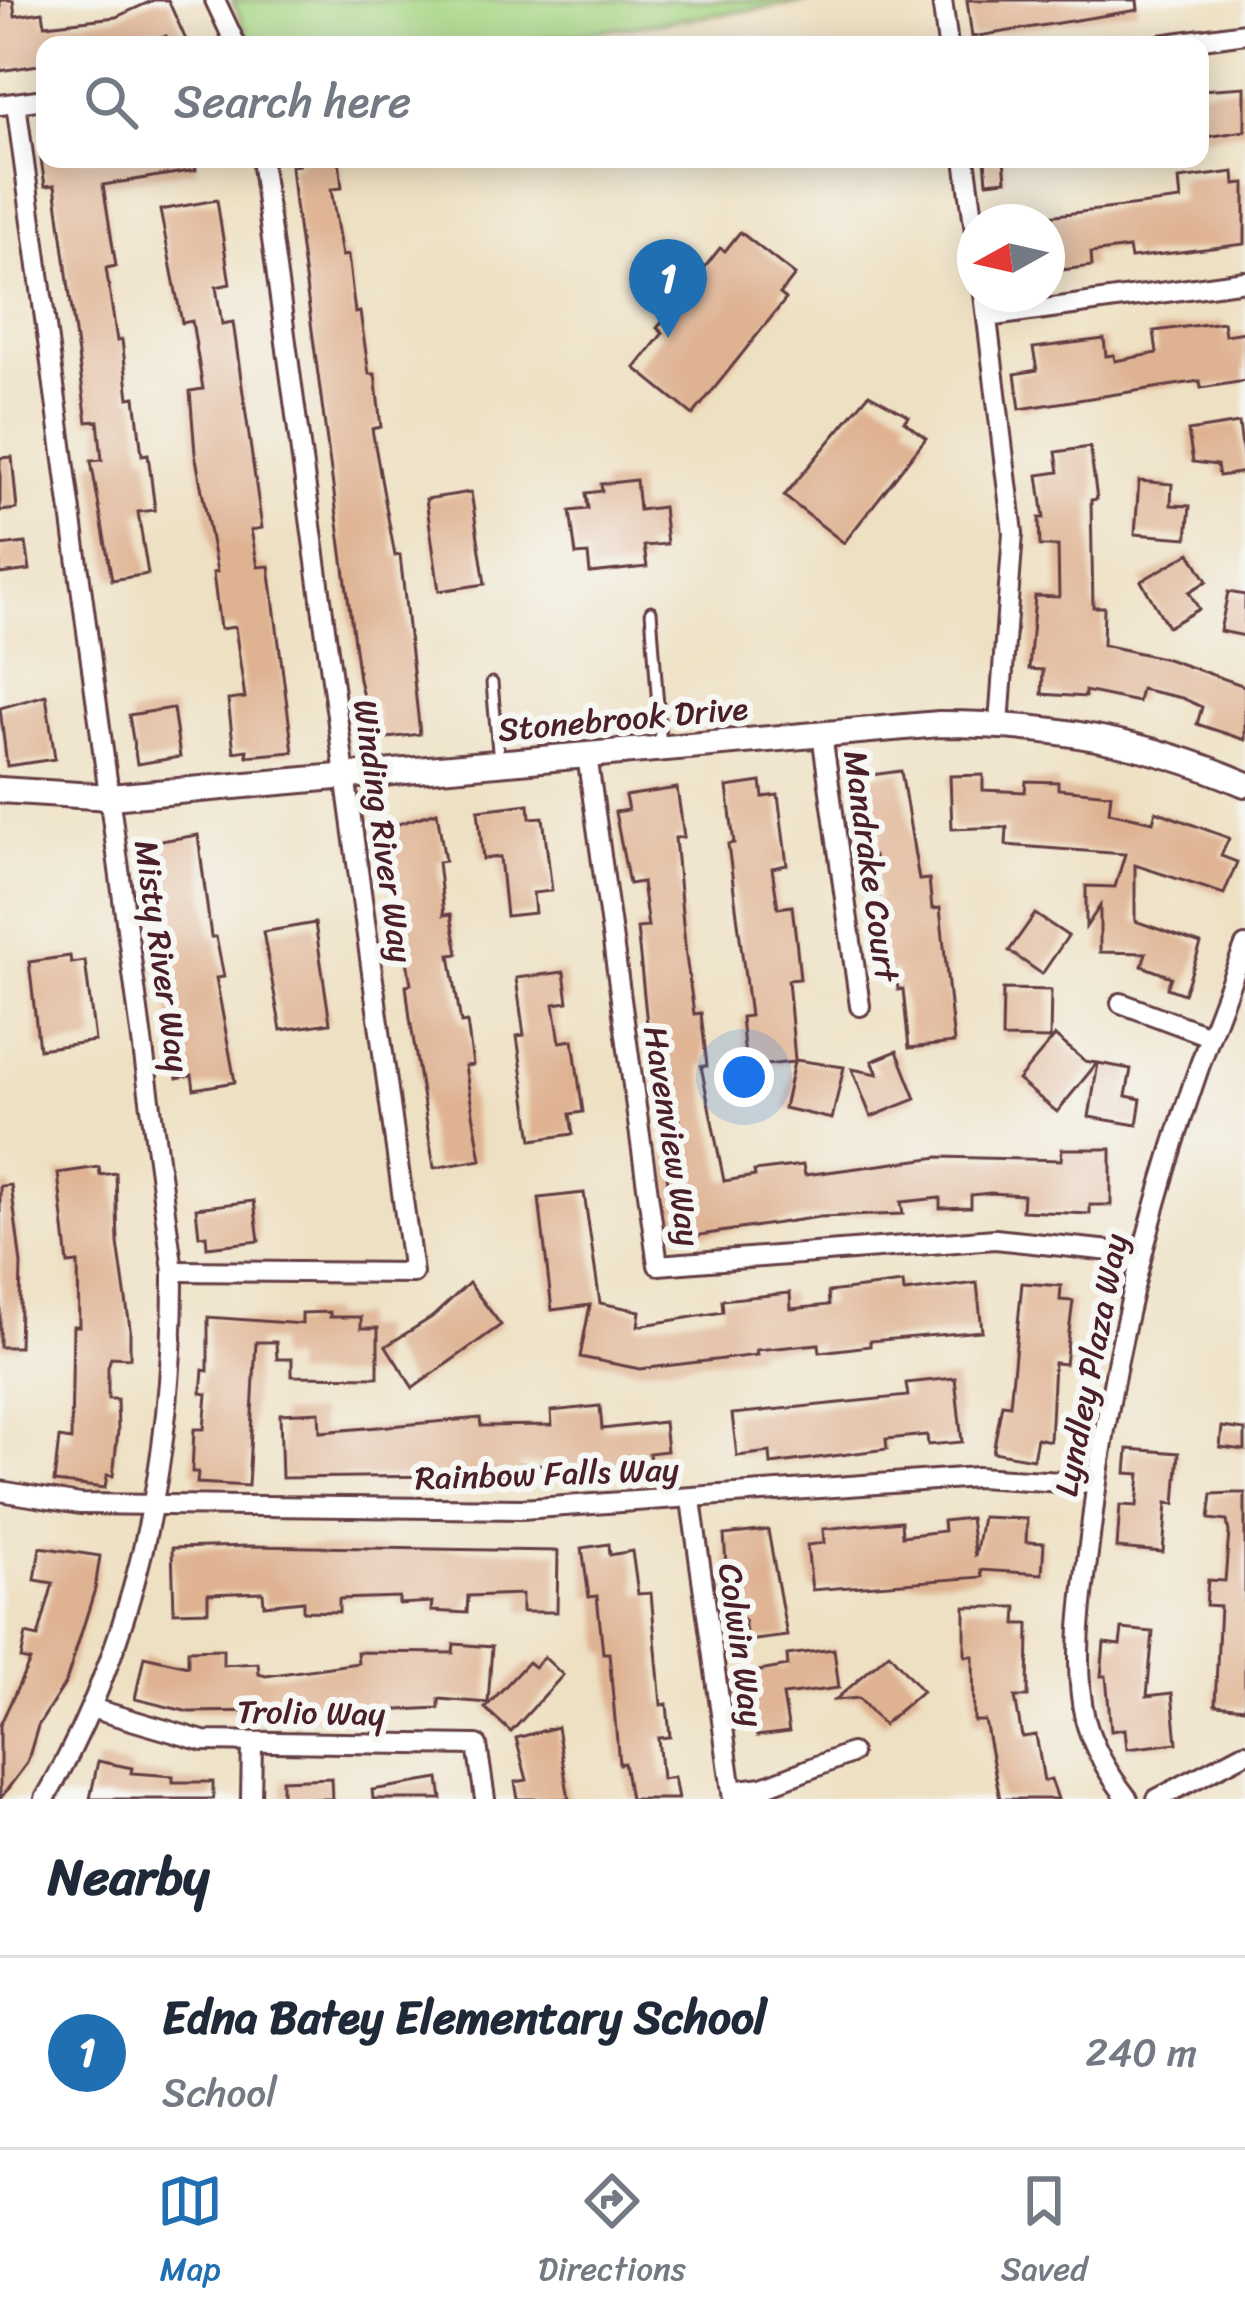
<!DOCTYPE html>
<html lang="en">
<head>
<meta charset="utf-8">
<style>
  body { margin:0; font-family:Sriracha,sans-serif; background:#f6f6f7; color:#1f2937 }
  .compass { position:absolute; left:957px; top:204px; width:108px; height:108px; border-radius:50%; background:#fff; box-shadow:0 6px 30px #0003; rotate:262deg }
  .you { position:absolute; left:744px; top:1077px; width:42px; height:42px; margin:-30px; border:9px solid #fff; border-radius:50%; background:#1a73e8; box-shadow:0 0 0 18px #1a73e833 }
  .badge { display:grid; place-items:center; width:78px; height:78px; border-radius:50%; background:#1f6fb2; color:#fff; font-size:39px; font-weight:700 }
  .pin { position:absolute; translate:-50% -99px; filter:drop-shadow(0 3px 6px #0008) }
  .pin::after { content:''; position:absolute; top:63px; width:42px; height:36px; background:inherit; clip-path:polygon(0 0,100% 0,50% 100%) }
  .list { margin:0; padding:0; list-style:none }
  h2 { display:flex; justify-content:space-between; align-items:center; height:156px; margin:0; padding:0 48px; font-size:51px }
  h2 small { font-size:39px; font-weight:400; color:#747a83 }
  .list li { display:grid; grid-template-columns:78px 1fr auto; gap:36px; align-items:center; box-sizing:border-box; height:192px; padding:0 48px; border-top:3px solid #e0e1e3 }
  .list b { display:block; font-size:45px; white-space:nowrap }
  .list p { margin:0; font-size:39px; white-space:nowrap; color:#747a83 }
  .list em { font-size:39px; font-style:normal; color:#747a83 }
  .icon { flex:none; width:66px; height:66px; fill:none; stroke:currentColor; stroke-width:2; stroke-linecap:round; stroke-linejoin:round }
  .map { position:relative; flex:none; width:1245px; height:1799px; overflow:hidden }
  .search { position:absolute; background:#fff; box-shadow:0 6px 30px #0003; left:36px; right:36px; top:36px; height:132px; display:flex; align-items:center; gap:30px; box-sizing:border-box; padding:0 42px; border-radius:24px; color:#747a83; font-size:45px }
  .sheet { height:348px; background:#fff }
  nav { display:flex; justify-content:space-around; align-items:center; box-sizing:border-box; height:168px; border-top:3px solid #e0e1e3; background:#fff; font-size:33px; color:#747a83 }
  nav a { display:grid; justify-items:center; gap:6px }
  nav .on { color:#1f6fb2 }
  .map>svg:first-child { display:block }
</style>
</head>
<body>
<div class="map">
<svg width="1245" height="1799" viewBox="0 0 1245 1799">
  <rect width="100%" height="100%" fill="#f6f6f2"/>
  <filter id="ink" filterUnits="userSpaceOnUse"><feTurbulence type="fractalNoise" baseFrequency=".00833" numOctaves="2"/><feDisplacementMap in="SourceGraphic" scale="24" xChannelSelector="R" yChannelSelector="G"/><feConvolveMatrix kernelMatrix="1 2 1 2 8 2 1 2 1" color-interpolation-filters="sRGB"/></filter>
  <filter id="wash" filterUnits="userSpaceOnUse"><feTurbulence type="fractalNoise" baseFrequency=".004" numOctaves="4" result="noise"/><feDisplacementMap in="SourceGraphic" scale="48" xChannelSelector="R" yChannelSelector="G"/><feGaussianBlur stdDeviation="2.7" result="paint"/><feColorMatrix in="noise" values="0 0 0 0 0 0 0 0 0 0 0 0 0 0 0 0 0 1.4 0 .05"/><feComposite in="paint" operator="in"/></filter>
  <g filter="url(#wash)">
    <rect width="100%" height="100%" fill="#eee0c2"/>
    <polygon fill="#a8d684" stroke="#797a58" stroke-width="3" points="232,0 820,0 500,45 252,45"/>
    <g id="blocks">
      <g fill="#dfb292">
        <polygon points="0,0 13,0 15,16 43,12 45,25 116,17 154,0 168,0 186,40 170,45 166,36 146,45 45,45 45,64 0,71"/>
        <polygon points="967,0 1137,0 1138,10 972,37"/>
        <polygon points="1245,87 1245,131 1200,138 1200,90"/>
        <polygon points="41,159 195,159 196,170 103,185 116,266 106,268 117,341 122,340 129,398 135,397 142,455 148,454 155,510 138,512 148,574 112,580 91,461 102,460 98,421 87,422 55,185 45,186"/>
        <polygon points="298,159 339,159 342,188 331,189 342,256 348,255 355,313 360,312 369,374 375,374 381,427 372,429 395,556 400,555 420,734 380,739 375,704 365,706 359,679 295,204 291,166 299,165"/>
        <polygon points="985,159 1004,159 1006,180 987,182"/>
        <polygon points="1234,172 1235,184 1245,183 1245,244 1131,258 1129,248 1091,253 1092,266 1047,272 1047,216 1181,200 1179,179"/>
        <polygon points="217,200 230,284 216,287 222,324 233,322 262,528 251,530 258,567 269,566 293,752 247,756 247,750 234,752 228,700 245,698 235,627 220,629 213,573 217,572 195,453 190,391 203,389 192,321 182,323 160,210"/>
        <polygon points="740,232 795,275 780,294 786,299 693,415 635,368 663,333 657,328 720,248 725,251"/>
        <polygon points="1223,322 1225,335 1245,332 1245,381 1201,388 1200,381 1020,409 1015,374 1037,370 1033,348 1104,339 1106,356 1114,355 1115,361 1157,353 1154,331"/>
        <polygon points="869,394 909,416 904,421 926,438 844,543 784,496"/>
        <polygon points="1239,423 1245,472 1219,476 1217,465 1193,462 1188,431"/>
        <polygon points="1090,447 1097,499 1091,500 1093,607 1104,607 1103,645 1167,659 1245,686 1245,740 1197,724 1202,707 1182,698 1141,689 1138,702 1085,691 1085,697 1042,694 1043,670 1029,669 1035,596 1059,597 1058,546 1040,546 1039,518 1044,518 1038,475 1059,472 1056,452"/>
        <polygon points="12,457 17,509 0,511 0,458"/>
        <polygon points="636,480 639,510 663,507 667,544 644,546 647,567 590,573 588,554 576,555 570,511 588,509 586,493 602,491 601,484"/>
        <polygon points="1139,481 1172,484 1171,505 1190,506 1187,538 1135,534"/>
        <polygon points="471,492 485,584 439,591 426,499"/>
        <polygon points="26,543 30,570 0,574 0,546"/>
        <polygon points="1190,553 1207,581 1189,592 1199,609 1168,627 1141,581"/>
        <polygon points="1228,592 1245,595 1245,636 1220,631"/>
        <polygon points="46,695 55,759 7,766 0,708"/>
        <polygon points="173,708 180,757 137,764 129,715"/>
        <polygon points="901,771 919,880 929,879 932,909 940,908 954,1043 909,1048 903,989 898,990 896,971 883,973 878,934 872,935 868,902 879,901 874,856 863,858 856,777"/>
        <polygon points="983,775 983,790 1025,792 1026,781 1058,782 1058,789 1111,794 1109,812 1153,822 1156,811 1229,838 1221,856 1237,862 1224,894 1135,865 1135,921 1201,944 1184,994 1167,988 1171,977 1142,966 1146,953 1100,952 1100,906 1086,927 1086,886 1115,887 1125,854 1006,845 1007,827 952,829 950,776"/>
        <polygon points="761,782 763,797 778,795 787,865 772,868 778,908 792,906 796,939 800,979 788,980 795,1060 844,1067 832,1119 784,1108 794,1062 746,1067 741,1017 750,1016 728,844 734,843 727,787"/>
        <polygon points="677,788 684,837 675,838 686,956 694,1014 701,1013 707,1066 701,1066 724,1181 755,1176 754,1171 803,1165 805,1175 939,1157 1061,1160 1062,1149 1111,1149 1111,1205 1090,1205 1090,1214 1022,1211 1023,1195 990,1193 971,1195 971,1207 940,1208 940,1198 901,1202 903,1214 819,1217 687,1237 684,1218 673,1220 668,1190 666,1149 683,1146 677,1109 663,1112 656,1071 652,1072 637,928 648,927 642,882 629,884 615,812 628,810 625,796"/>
        <polygon points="529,804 530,818 543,817 552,891 533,893 535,913 506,916 500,857 483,859 478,810"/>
        <polygon points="437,812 445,861 438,862 444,915 451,914 458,954 450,955 461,1023 467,1022 473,1065 465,1066 481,1160 434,1168 410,1018 406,985 411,984 405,948 398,949 394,923 398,922 385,828"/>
        <polygon points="198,835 211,937 216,937 224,977 216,978 235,1082 194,1089 192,1075 177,1078 148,843"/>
        <polygon points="1035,914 1068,936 1042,974 1009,951"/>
        <polygon points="315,923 330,1023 281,1030 263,932"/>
        <polygon points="70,956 71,963 85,961 95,1041 39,1049 29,962"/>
        <polygon points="564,972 568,1002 554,1004 560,1042 573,1040 583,1112 570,1114 573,1134 532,1140 517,1036 524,1035 516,978"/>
        <polygon points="1003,989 1051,990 1050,1039 1002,1038"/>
        <polygon points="1055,1036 1085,1061 1097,1063 1057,1112 1018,1080"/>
        <polygon points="897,1051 916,1099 871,1117 852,1069 878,1074 872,1061"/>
        <polygon points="1098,1063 1131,1069 1126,1096 1141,1099 1137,1125 1089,1117"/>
        <polygon points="99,1167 100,1175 116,1173 118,1243 130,1328 130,1358 111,1357 108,1367 108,1399 117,1399 118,1431 113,1476 107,1475 105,1488 54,1482 59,1438 71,1440 73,1326 79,1326 78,1263 68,1264 58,1173"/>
        <polygon points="11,1185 21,1264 19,1347 0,1347 0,1186"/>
        <polygon points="584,1193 600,1303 640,1311 638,1326 723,1312 722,1300 790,1293 791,1309 829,1305 828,1292 903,1283 904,1292 977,1283 982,1331 870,1341 870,1346 820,1352 819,1344 756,1350 757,1355 640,1369 580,1357 590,1305 552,1310 539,1198"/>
        <polygon points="254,1201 259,1241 207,1247 206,1235 199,1236 196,1208"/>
        <polygon points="469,1283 501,1325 413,1388 386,1346 432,1317"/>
        <polygon points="1022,1283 1061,1286 1060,1300 1073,1301 1065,1364 1054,1363 1050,1441 1037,1438 1033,1459 993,1452 1002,1404 1010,1405"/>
        <polygon points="330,1312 330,1317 361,1317 361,1328 378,1328 378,1377 292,1376 292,1359 277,1359 276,1342 256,1342 248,1486 197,1483 198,1472 192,1472 194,1429 204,1429 207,1394 201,1393 203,1370 208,1371 208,1317 302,1324 302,1313"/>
        <polygon points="955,1378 962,1442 928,1445 927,1435 886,1439 887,1449 771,1464 770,1452 737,1456 732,1414 908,1396 906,1383"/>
        <polygon points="600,1406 602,1429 664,1422 667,1451 649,1453 651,1469 574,1475 573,1465 521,1464 521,1475 282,1478 280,1414 319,1412 320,1432 480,1418 481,1426 552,1425 551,1411"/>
        <polygon points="1222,1427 1245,1430 1245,1450 1220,1447"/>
        <polygon points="1128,1449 1179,1453 1175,1504 1167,1503 1163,1552 1117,1548 1120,1505 1137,1506 1140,1474 1126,1473"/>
        <polygon points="1233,1493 1245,1493 1245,1708 1215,1705 1220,1606 1206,1605 1208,1580 1225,1581 1229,1532 1227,1521 1209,1519 1212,1494"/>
        <polygon points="982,1517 1027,1519 1026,1542 1044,1543 1042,1574 981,1570 982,1577 812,1590 807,1545 824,1543 823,1529 901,1521 902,1536 944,1531 943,1521 970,1518 975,1557"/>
        <polygon points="768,1530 787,1636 747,1641 744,1619 730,1620 724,1535"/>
        <polygon points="609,1544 610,1555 632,1551 638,1594 651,1593 661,1705 667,1704 670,1737 658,1738 662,1779 674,1777 678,1799 630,1799 624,1763 619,1764 609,1653 603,1653 597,1596 589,1597 582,1548"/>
        <polygon points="249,1546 558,1551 557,1612 522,1612 522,1594 468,1596 467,1613 431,1611 432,1602 399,1604 399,1597 339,1599 339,1612 303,1611 303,1601 264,1605 263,1592 208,1594 208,1611 174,1612 172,1548"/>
        <polygon points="40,1547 100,1556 95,1589 66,1682 38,1726 27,1763 0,1799 0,1725 30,1661 21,1659 26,1634 38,1637 53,1583 35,1580"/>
        <polygon points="965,1607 1017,1607 1016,1624 1029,1624 1028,1697 1015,1697 1022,1737 1036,1735 1044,1781 1051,1779 1058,1799 1000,1799 985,1721 974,1721 973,1656 965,1656"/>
        <polygon points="1122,1629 1153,1632 1147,1696 1172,1693 1177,1743 1127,1749 1125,1729 1111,1731 1106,1676 1101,1676 1104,1643 1120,1645"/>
        <polygon points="454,1644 492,1647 488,1703 439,1699 439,1708 277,1716 276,1711 189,1712 135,1699 144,1656 188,1666 188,1650 223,1649 223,1665 258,1663 259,1674 266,1676 358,1663 357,1652 453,1653"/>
        <polygon points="834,1649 839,1688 783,1695 789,1732 757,1736 755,1724 738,1727 730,1676 788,1666 787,1655"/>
        <polygon points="889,1653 922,1691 883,1725 859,1698 835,1700"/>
        <polygon points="544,1657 563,1675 511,1732 485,1708 528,1662 534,1667"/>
        <polygon points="557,1727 569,1799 518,1799 515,1782 527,1780 516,1738"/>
        <polygon points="98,1761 132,1768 131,1773 173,1776 173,1782 213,1782 213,1799 90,1799"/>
        <polygon points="331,1778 332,1799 282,1799 282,1780"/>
        <polygon points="439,1779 442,1799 373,1799 372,1790"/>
      </g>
    </g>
  </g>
  <g filter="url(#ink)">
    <use href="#blocks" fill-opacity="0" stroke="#633c42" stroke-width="3"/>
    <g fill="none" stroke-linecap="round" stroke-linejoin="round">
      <g stroke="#633c42" stroke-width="15">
        <g id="service">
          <polyline points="651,611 661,748"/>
          <polyline points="492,683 499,762"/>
        </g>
      </g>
      <g stroke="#633c42" stroke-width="24">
        <g id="minor">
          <polyline points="215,0 236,45"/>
          <polyline points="942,0 948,45"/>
          <polyline points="1160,45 1245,33"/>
          <path d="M16 103 173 1271C174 1457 138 1637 45 1799"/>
          <polyline points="0,105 45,99"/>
          <polyline points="965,159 975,231"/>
          <polyline points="984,294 1013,533 999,724"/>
          <polyline points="987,317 1245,281"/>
          <polyline points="822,734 860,1006"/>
          <polyline points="587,755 658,1265 995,1239 1140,1254"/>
          <polyline points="1121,1003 1209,1036"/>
          <polyline points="173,1271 413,1273 261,159"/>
          <polyline points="0,1491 80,1504 522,1509 977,1477 1096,1484"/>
          <polyline points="691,1500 733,1799"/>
          <polyline points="94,1709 203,1741 477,1745 485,1799"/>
          <polyline points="732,1791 763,1787 851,1753"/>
          <polyline points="251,1799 252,1743"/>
          <path d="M1128 1799C1109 1775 1093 1749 1085 1719 1072 1662 1083 1595 1090 1537 1113 1331 1167 1137 1245 946"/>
          <polyline points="1157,1799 1245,1753"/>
        </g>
      </g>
      <g stroke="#633c42" stroke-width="30">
        <path id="tertiary" d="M0 790 110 797 939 724C1047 724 1146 741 1245 784"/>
      </g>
      <use href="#service" stroke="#fff" stroke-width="9"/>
      <use href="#minor" stroke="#fff" stroke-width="18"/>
      <use href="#tertiary" stroke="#fff" stroke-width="24"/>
    </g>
  </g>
  <g text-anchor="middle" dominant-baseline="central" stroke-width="12" stroke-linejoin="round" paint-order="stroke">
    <g font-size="33" fill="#4a1f2b" stroke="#f6f6f2">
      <text transform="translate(623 719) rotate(-5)">Stonebrook Drive</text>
      <text transform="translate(383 831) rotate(82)">Winding River Way</text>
      <text transform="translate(871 866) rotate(82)">Mandrake Court</text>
      <text transform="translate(162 956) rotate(82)">Misty River Way</text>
      <text transform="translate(672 1136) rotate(81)">Havenview Way</text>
      <text transform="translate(1091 1365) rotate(-79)">Lyndley Plaza Way</text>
      <text transform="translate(547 1474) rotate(-2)">Rainbow Falls Way</text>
      <text transform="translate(741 1645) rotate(82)">Colwin Way</text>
      <text transform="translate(311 1713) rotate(1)">Trolio Way</text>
    </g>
  </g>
</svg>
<svg class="compass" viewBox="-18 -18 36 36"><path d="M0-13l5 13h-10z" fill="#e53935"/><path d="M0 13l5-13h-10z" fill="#747a83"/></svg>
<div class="you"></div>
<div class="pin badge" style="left:668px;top:338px">1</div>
<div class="search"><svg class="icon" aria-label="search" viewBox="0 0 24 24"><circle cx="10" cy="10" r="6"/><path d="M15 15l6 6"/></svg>Search here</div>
</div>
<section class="sheet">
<h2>Nearby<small></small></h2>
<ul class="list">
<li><span class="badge">1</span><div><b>Edna Batey Elementary School</b><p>School</p></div><em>240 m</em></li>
</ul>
</section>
<nav>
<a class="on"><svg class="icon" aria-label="map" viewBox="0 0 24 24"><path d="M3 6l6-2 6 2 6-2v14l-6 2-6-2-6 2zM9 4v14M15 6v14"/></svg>Map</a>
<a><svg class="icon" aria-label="directions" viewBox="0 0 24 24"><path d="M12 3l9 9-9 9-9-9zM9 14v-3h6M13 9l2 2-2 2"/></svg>Directions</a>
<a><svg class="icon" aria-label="saved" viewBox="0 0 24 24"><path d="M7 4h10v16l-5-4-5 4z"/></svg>Saved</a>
</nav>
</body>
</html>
